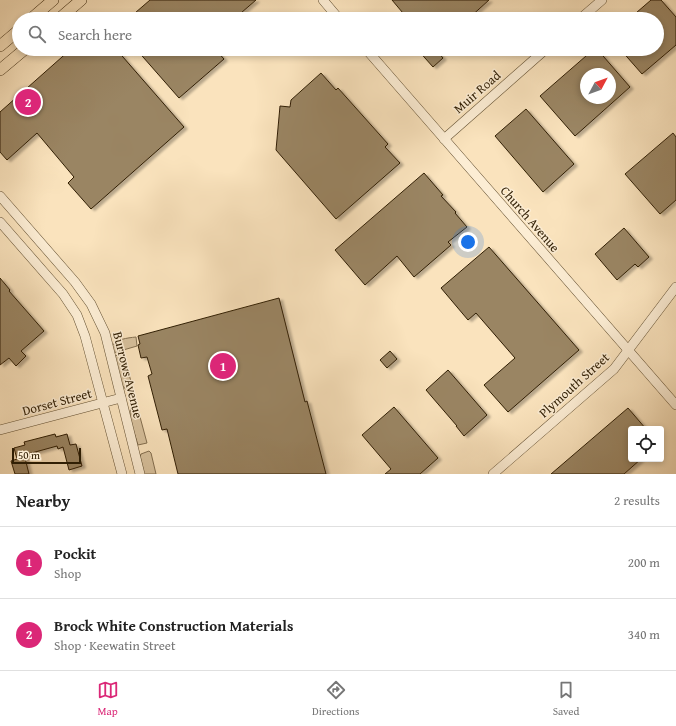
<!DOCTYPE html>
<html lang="en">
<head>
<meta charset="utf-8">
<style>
  body { margin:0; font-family:"Gentium Book Plus",serif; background:#f2f2f2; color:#222 }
  .controls { position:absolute; right:12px; bottom:12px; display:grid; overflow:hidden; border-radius:4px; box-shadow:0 2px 6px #0003 }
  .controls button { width:36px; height:36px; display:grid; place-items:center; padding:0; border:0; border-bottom:1px solid #e0e0e0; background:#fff; color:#222; font:20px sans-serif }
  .compass { position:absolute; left:580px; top:68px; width:36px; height:36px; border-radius:50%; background:#fff; box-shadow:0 2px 6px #0003; rotate:49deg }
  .scale { position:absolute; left:12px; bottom:10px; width:69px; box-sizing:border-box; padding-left:4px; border:2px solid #311f04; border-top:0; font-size:11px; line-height:14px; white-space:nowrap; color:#311f04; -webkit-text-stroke:3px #fcedd4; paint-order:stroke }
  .you { position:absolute; left:468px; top:242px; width:14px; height:14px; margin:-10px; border:3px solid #fff; border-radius:50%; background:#1a73e8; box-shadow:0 0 0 6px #1a73e833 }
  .badge { display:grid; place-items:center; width:26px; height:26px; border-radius:50%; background:#db2777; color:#fff; font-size:13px; font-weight:700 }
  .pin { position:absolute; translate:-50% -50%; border:2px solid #fff; box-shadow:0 1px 4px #0006 }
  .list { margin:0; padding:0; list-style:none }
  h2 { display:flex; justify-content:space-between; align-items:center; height:52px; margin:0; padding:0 16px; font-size:17px }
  h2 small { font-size:13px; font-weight:400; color:#767676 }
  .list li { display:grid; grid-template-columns:26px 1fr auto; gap:12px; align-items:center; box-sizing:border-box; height:72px; padding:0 16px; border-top:1px solid #e0e0e0 }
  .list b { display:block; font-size:15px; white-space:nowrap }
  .list p { margin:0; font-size:13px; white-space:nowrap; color:#767676 }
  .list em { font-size:13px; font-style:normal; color:#767676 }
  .icon { flex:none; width:22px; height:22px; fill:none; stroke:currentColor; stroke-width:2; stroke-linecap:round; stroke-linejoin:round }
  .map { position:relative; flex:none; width:676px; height:474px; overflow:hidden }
  .search { position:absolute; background:#fff; box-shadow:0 2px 6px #0003; left:12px; right:12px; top:12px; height:44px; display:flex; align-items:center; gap:10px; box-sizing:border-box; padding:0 14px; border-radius:22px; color:#767676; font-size:15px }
  .sheet { height:196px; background:#fff }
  nav { display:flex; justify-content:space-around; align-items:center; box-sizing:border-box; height:56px; border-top:1px solid #e0e0e0; background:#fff; font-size:11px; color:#767676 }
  nav a { display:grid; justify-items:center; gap:2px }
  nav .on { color:#db2777 }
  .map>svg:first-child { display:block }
</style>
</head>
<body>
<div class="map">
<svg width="676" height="474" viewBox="0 0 676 474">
  <defs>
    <filter id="shadow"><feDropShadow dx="3.5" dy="2" stdDeviation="1" flood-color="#0004"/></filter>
  </defs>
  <rect width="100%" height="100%" fill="#fae3bd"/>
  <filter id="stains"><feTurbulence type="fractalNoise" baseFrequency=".005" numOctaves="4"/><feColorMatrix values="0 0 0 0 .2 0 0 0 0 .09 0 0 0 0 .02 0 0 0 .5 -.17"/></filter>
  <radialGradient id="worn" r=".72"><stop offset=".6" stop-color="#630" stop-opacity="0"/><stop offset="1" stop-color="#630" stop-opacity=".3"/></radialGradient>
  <g fill="#d8c29e" stroke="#847051">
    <path d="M136 337 137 346 113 353 111 347C116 339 127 338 136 337Z"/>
    <path d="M123 354 133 388 130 391C117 388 117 367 114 356Z"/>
    <path d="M136 402 147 443 138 445C135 434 123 408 136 402Z"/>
    <polygon points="149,451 151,453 156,474 144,474 140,457 141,454"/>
  </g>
  <g fill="#9a8564" stroke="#311f04" fill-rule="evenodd" filter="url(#shadow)">
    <polygon points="150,0 256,0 234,19 128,19"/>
    <polygon points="392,0 489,0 468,19 408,19"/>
    <polygon points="651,0 661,0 676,17 676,45 642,74 620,49 657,49 657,19 629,19"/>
    <polygon points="71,49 116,49 184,127 91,209 68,183 74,177 37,133 7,160 0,152 0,112"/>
    <polygon points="136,49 215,49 224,59 179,98"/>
    <polygon points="417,49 435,49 443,58 433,67"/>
    <path d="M594 49H597L630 87 575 136 540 96ZM586 74H610V98H586Z"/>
    <polygon points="321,73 336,90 338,88 388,144 385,147 400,163 336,219 276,150 280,106 290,107 291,100"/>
    <polygon points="526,109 574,164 543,192 495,136"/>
    <polygon points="673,133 676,137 676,200 660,214 625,174"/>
    <polygon points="424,173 443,195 441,196 456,212 455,213 467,227 448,242 451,245 414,277 397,256 365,285 335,250"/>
    <polygon points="624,228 649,257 638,267 635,264 617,280 595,254"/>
    <polygon points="489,247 579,350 508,412 484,385 515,358 476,313 468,320 441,288"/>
    <polygon points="0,278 10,290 9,291 44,331 21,351 26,356 16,366 9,358 0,365"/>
    <polygon points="279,298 305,402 307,401 326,474 178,474 167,429 162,430 148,376 152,374 147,357 141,358 138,345 140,344 138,336"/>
    <polygon points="390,351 397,359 387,368 380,360"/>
    <polygon points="448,370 487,415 464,436 456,426 457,426 426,390"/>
    <polygon points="394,407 438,458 420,474 385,474 391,469 362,435"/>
    <polygon points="628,408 646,429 631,429 631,459 641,459 624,474 551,474"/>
    <polygon points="55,434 56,437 67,434 70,445 76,444 82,466 69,470 63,447 58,449 57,446 28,454 29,457 25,458 29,474 15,474 11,461 17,459 14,448 25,445 24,442"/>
  </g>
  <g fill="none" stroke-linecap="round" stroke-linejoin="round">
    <g stroke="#635032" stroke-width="10">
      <g id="minor">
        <polyline points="323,0 339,19"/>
        <polyline points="580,19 602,0"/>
        <polyline points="366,49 676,405"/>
        <polyline points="444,139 546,49"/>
        <polyline points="0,196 75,282 91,304 105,333 140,474"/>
        <polyline points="0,222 63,294 77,315 85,336 122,474"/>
        <polyline points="0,430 121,398"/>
        <polyline points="493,474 614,369 676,287"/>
      </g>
    </g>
    <g stroke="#311f04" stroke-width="12">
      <g id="major">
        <polyline points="31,19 53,0"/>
        <polyline points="59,19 81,0"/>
        <polyline points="0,46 19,30"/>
        <polyline points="0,70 25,49"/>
      </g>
    </g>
    <use href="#minor" stroke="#fcedd4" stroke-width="9"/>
    <use href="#major" stroke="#fae3bd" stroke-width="11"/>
  </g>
  <g text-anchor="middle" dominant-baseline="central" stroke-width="3" stroke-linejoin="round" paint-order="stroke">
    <g font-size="13" fill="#311f04" stroke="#fcedd4">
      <text transform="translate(477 92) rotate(-41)">Muir Road</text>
      <text transform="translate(530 219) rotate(49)">Church Avenue</text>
      <text transform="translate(128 375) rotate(76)">Burrows Avenue</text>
      <text transform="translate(574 385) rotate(-42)">Plymouth Street</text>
      <text transform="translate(57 402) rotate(-15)">Dorset Street</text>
    </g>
  </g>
  <rect width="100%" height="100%" filter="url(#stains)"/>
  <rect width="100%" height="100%" fill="url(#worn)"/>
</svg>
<div class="controls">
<button><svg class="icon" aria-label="locate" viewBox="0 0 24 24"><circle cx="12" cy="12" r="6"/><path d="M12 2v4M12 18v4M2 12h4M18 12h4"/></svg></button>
</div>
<svg class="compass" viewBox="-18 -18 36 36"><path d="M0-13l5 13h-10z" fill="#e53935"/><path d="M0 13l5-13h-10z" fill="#767676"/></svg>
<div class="scale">50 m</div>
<div class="you"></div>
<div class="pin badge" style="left:223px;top:366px">1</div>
<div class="pin badge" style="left:28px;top:102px">2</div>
<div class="search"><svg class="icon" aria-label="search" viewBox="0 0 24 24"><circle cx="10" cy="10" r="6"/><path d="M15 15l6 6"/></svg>Search here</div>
</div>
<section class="sheet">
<h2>Nearby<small>2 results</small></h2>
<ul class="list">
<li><span class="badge">1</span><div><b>Pockit</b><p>Shop</p></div><em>200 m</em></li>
<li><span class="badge">2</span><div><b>Brock White Construction Materials</b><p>Shop · Keewatin Street</p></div><em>340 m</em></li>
</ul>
</section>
<nav>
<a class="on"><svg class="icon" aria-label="map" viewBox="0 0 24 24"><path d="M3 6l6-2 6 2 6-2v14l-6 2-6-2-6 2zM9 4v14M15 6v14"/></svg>Map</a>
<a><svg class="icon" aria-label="directions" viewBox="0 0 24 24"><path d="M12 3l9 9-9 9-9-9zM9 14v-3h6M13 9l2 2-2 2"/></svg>Directions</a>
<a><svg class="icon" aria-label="saved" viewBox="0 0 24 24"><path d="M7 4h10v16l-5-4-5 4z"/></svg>Saved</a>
</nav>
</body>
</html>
